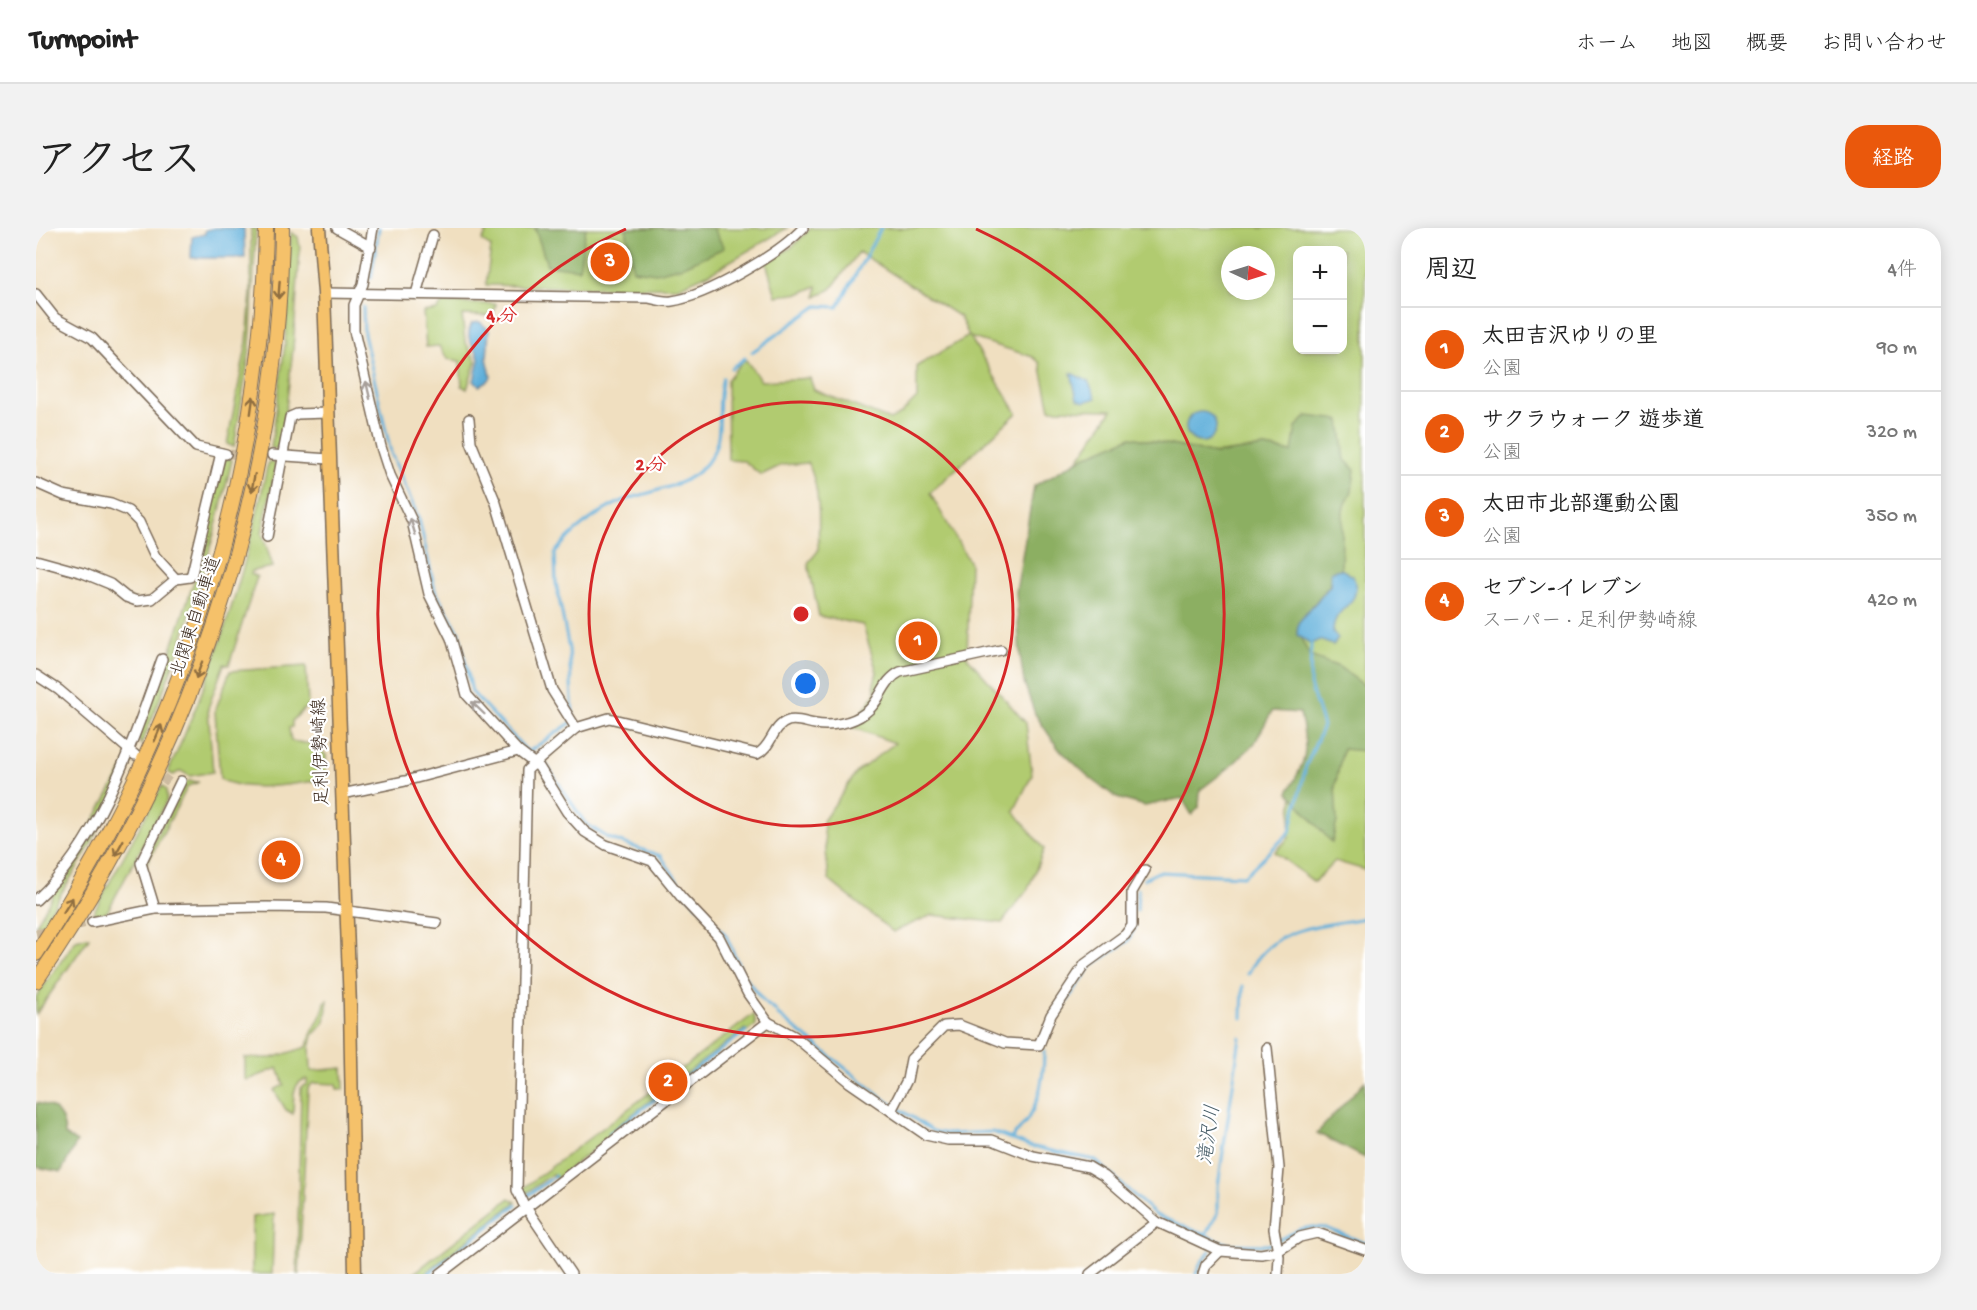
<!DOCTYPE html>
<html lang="ja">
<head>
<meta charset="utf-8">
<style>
  body { margin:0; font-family:"Gochi Hand","Klee One",sans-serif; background:#f2f2f2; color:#222 }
  .controls { position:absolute; right:18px; top:18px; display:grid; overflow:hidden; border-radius:12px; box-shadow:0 3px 15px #0003 }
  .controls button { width:54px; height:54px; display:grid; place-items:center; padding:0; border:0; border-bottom:2px solid #e0e0e0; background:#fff; color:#222; font:30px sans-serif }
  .compass { position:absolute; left:1185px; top:18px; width:54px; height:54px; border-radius:50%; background:#fff; box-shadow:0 3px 15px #0003; rotate:94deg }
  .you { position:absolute; left:770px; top:456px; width:21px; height:21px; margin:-15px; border:4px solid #fff; border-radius:50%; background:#1a73e8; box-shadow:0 0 0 9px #1a73e833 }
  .badge { display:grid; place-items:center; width:39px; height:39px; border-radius:50%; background:#ea580c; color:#fff; font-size:20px; font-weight:700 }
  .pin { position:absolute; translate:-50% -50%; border:3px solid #fff; box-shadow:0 2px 6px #0006 }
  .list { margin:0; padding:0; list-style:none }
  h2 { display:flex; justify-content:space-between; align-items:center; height:78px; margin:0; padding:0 24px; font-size:26px }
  h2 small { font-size:20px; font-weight:400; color:#767676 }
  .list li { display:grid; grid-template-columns:39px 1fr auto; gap:18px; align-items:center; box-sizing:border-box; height:84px; padding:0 24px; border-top:2px solid #e0e0e0 }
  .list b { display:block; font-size:22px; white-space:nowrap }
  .list p { margin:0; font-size:20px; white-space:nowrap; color:#767676 }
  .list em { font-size:20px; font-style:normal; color:#767676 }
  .map { position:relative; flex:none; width:1329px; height:1046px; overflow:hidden; border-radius:24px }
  header { display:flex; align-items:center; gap:36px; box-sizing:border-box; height:84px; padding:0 30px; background:#fff; border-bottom:2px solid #e0e0e0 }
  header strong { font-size:28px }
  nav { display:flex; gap:33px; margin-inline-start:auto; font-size:21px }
  .intro { display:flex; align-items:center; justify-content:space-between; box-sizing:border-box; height:144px; padding:0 36px }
  h1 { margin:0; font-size:42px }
  .button { padding:15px 27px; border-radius:24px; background:#ea580c; color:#fff; font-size:21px; font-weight:700 }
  main { display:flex; gap:36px; padding:0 36px }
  aside { flex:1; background:#fff; border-radius:24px; box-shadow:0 3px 15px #0003 }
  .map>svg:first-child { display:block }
</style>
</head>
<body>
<header>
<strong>Turnpoint</strong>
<nav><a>ホーム</a><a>地図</a><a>概要</a><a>お問い合わせ</a></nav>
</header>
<div class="intro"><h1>アクセス</h1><a class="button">経路</a></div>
<main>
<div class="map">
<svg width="1329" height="1046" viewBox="0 0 1329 1046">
  <rect width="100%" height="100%" fill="#fff"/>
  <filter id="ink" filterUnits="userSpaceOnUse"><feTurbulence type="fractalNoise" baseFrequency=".0167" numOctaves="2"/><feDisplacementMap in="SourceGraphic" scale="12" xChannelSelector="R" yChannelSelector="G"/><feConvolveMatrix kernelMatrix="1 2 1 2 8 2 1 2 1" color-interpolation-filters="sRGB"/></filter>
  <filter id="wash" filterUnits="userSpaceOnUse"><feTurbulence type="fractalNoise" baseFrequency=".008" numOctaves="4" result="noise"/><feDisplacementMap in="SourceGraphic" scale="24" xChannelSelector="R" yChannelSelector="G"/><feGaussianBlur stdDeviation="1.35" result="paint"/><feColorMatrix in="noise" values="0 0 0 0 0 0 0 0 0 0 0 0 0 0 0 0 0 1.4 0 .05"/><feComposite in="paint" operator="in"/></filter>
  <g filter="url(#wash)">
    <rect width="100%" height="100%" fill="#f0dfc0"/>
    <g fill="#b1cb70" stroke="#767a47" stroke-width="1.5" fill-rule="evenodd">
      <polygon points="215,0 220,0 214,120 198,219 191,216 211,114 215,65"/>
      <polygon points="453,0 751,0 674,45 642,59 568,60 450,57 455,19 446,13"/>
      <path d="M775 0H1329V642L1299 633 1278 654 1239 624 1253 610 1257 565 1283 505 1255 454 1256 224 1229 219 1180 226 1095 209 1040 235 1076 182 1014 181 1004 135 997 129 934 109 981 185 894 265 934 335 931 429 990 495 996 547 978 583 1008 621 992 661 966 695 896 687 857 704 793 652 787 593 821 544 859 515 815 499 840 465 838 456 841 444 827 397 783 388 772 335 782 323C783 293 785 262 772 235L746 237 725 247 708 233 692 232 691 152 703 137 710 132 725 153 774 150 778 162 854 192 865 186 881 170V138L933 108 924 89 823 24 795 61 780 69 781 58 765 65 740 68 730 34 755 20ZM1262 22H1306V122H1262ZM1194 27H1230V63H1194Z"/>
      <polygon points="255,4 262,9 264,21 257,121 246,214 240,221 235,220 249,116"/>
      <polygon points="407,75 460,76 457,88 426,87 429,113 440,133 431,161 426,158 424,133 411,131 403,118 390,119 387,84 401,82"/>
      <path d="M192 230 196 232C174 330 145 425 105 517L101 509 134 425 159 350 188 233Z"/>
      <path d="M232 234H237L240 239 226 305 237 339 216 343 215 346 221 349 193 437 188 436 172 480 177 544 154 548 145 543 137 547 132 544C178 445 211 341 232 234Z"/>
      <path d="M270 438 272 477 256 493V499L253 500 255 513 276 516 290 527 289 552C256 555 214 566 184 551L179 483 194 443Z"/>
      <polygon points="94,528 97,533 54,618 6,697 0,697"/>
      <polygon points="153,553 163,554 152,558 109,639 108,632 147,555"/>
      <polygon points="126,558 130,562 131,572 71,684 60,687 57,685"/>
      <polygon points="51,709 53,710 0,786 0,769 40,712"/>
      <path d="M292 772 289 794 277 807 274 820 275 843 307 840 308 861H301V856L277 855 272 860 263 1046H261L265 859 271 856V851C255 854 258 871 257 886L250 882 238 862 248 857 242 840 212 852 209 851V830H236L271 819C274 801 286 793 289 774Z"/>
      <polygon points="718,786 720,797 711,804 709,801 572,905 574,908 520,951 516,946 488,967 486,961"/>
      <polygon points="474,970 480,974 388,1046 377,1046"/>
      <polygon points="238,986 236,1046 216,1046 216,989"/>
    </g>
    <g fill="#8caf62" stroke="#646c40" stroke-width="1.5">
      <polygon points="499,0 550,0 543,41 511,37"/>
      <polygon points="590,0 677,0 688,20 648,38 620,45 597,42"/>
      <path d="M1271 188 1304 192 1309 232 1319 242 1316 263 1307 282 1305 341 1295 343 1294 357 1268 388 1261 403 1274 428 1303 439 1329 458V523L1307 521 1299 558 1301 593 1296 615 1252 564C1271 530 1273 524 1264 485L1236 483 1218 516 1194 539 1164 562 1163 579 1156 587 1146 570 1109 578 1081 570 1053 549 1022 520 999 486 988 454 984 427 980 364 998 258 1050 228 1095 209 1180 226 1229 219 1256 224 1260 199Z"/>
      <polygon points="1329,853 1329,930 1281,905"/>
      <path d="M0 875C20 877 28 887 29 907L41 914 25 944 0 939Z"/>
    </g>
    <g fill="#5fafda" stroke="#4d6c7c" stroke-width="1.5">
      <polygon points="179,0 208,0 209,30 155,30 156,9 169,6 169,2"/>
      <path d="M444 94 453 102 451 130 455 148 453 152 443 158 438 153 443 131C439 113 427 115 436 95Z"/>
      <polygon points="1035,145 1052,153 1060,170 1048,174 1041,171"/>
      <circle cx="1165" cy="199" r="15"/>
      <path d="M1305 341 1317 348C1329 380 1297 375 1297 404L1302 411 1297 417 1283 412 1275 416 1261 407 1262 395 1294 358 1295 343Z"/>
    </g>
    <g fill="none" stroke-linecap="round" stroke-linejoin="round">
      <g stroke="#5fafda" stroke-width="3">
        <polyline points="335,50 343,0"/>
        <polyline points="327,79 328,106 355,225 383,291 399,362 423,404 436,464 492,524 509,535 549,595 572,610 625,628 649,664 690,707 705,743"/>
        <polyline points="716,124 781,78 802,79 845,0"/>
        <polyline points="695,140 709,130"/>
        <path d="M537 488 533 421 520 355 519 325C535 303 564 282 589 272 620 261 659 259 676 227 689 203 679 174 687 150"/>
        <polyline points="492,524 536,494"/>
        <polyline points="1108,651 1122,644 1208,648 1254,604 1270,538 1287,498 1274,457 1275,416"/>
        <polyline points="1101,683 1102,661"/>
        <path d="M1212 746C1236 697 1282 699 1329 690"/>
        <polyline points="708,748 729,775 741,784"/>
        <polyline points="742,787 851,873 897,903 912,906 957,904 993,918 1059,932 1120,987 1192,1016 1232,1017 1264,1001 1277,999 1290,1000 1329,1015"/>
        <polyline points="1206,790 1207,758"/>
        <polyline points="1015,797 1055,738 1092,713 1099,699"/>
        <polyline points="573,906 710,803"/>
        <path d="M975 910C1001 888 1008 857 1008 823"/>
        <polyline points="490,969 519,948"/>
        <polyline points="1170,1006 1182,985 1182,958 1204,809"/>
        <polyline points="392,1046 480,977"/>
        <polyline points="1160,1046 1164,1036 1174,1023"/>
      </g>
    </g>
  </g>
  <g filter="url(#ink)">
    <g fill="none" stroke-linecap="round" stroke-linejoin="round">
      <g stroke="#ccbba0" stroke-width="9" stroke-dasharray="9 4.5" stroke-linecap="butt">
        <polyline points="190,226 236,227"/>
        <polyline points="116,541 133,554"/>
        <polyline points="0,706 56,694"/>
      </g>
      <g stroke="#7a6957" stroke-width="12">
        <g id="minor">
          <polyline points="301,0 335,19"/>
          <polyline points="337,0 327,56 318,77 318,103 345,219 354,247 376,293 393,366 415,410 431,467 482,523 503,539 531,584 549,604 570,617 616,633 646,670 683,709 712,766 732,794 758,808 813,854 890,907 912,912 956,912 997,928 1053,939 1068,948 1121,994 1184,1023 1225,1026 1242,1023 1264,1009 1281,1005 1329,1022"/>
          <path d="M288 65 613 70C621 72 628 74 636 73 671 68 743 26 767 0"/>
          <polyline points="0,66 19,90 56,110 160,219 190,226"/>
          <polyline points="380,66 397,7"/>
          <polyline points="433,191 435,214 460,275 516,462 540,500"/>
          <polyline points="236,227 293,231"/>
          <polyline points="0,255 27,267 75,276 92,283 103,294 119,328 140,351"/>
          <polyline points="231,309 254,189 261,186 291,185"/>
          <polyline points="0,332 47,345 74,356 90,369 101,373 116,371 140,351 154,349 156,345 185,225"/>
          <polyline points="0,447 23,462 99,527"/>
          <polyline points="306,566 369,553 482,523"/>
          <path d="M0 672C65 613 97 512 126 431"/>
          <polyline points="119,681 105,635 145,553"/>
          <polyline points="56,694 119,681 231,679 290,680 401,695"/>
          <polyline points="1231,820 1243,940 1238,1001 1243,1029 1242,1046"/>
          <polyline points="855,883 871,852 875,831 908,798 923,797 969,815 1003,817 1015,787 1049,736 1089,707 1096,698 1096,664 1109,642"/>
          <polyline points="404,1046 732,794"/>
          <path d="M535 1046 487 975 481 962 491 542 540 500 573 490 721 526C736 519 736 498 752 493 760 490 771 495 779 496 795 499 816 495 829 485 845 474 846 453 864 444L965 422"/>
          <polyline points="1054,1046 1121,994"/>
          <polyline points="1167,1046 1170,1037 1184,1023"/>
        </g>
      </g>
      <g stroke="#7a6957" stroke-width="15">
        <polyline id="major" points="283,0 288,65 314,778 319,1046"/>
      </g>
      <g stroke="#7a6957" stroke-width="16">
        <g id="highway">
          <path d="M0 726C145 505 225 265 230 0"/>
          <path d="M0 753C153 532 243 270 246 0"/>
        </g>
      </g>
      <use href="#minor" stroke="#fff" stroke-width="9"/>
      <use href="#major" stroke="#f5c16b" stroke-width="12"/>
      <use href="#highway" stroke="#f5c16b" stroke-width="14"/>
    </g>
    <defs><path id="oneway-shaft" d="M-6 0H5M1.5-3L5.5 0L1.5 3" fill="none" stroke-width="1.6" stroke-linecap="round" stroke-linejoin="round" transform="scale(1.5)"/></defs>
    <g stroke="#8f6e41">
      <use href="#oneway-shaft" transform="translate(243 62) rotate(94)"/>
      <use href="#oneway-shaft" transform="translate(216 177) rotate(-82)"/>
      <use href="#oneway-shaft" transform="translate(217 255) rotate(101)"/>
      <use href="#oneway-shaft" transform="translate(163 442) rotate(110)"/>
      <use href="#oneway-shaft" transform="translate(122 505) rotate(-67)"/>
      <use href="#oneway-shaft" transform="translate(83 620) rotate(119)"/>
      <use href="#oneway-shaft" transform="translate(32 677) rotate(-58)"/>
    </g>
    <g stroke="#a79f9a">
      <use href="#oneway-shaft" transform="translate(332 162) rotate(-103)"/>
      <use href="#oneway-shaft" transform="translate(377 299) rotate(-107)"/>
      <use href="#oneway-shaft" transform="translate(442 480) rotate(-136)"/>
    </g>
  </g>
  <g fill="none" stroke="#d62828" stroke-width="3">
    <circle cx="765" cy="386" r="212"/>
    <path d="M940 1A423 423 0 1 1 590 1"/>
  </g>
  <g text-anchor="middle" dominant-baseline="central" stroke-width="4.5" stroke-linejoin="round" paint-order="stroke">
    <g font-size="18" fill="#3b2a1e" stroke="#fff">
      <text transform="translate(161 389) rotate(-72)">北関東自動車道</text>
      <text transform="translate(286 524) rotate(-92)">足利伊勢崎線</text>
    </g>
    <g font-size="20" font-style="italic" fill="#495f69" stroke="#fff">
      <text transform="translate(1175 907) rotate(-82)">滝沢川</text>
    </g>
  </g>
  <circle cx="765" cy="386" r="9" fill="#d62828" stroke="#fff" stroke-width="3"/>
  <g font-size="18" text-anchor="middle" font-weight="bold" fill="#d62828" stroke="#fff" stroke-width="4.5" stroke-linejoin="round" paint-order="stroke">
    <text x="466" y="93">4 分</text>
    <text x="615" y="242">2 分</text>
  </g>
</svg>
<div class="controls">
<button>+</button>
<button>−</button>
</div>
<svg class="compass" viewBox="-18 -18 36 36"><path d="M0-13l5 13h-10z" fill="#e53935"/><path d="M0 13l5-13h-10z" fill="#767676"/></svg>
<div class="you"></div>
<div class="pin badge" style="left:882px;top:413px">1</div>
<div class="pin badge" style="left:632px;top:854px">2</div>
<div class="pin badge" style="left:574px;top:34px">3</div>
<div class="pin badge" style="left:245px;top:632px">4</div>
</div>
<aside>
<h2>周辺<small>4件</small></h2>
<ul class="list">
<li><span class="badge">1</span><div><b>太田吉沢ゆりの里</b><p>公園</p></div><em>90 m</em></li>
<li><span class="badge">2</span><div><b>サクラウォーク 遊歩道</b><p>公園</p></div><em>320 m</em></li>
<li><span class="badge">3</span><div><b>太田市北部運動公園</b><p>公園</p></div><em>350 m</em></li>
<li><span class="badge">4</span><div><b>セブン-イレブン</b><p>スーパー · 足利伊勢崎線</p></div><em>420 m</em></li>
</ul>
</aside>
</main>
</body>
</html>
